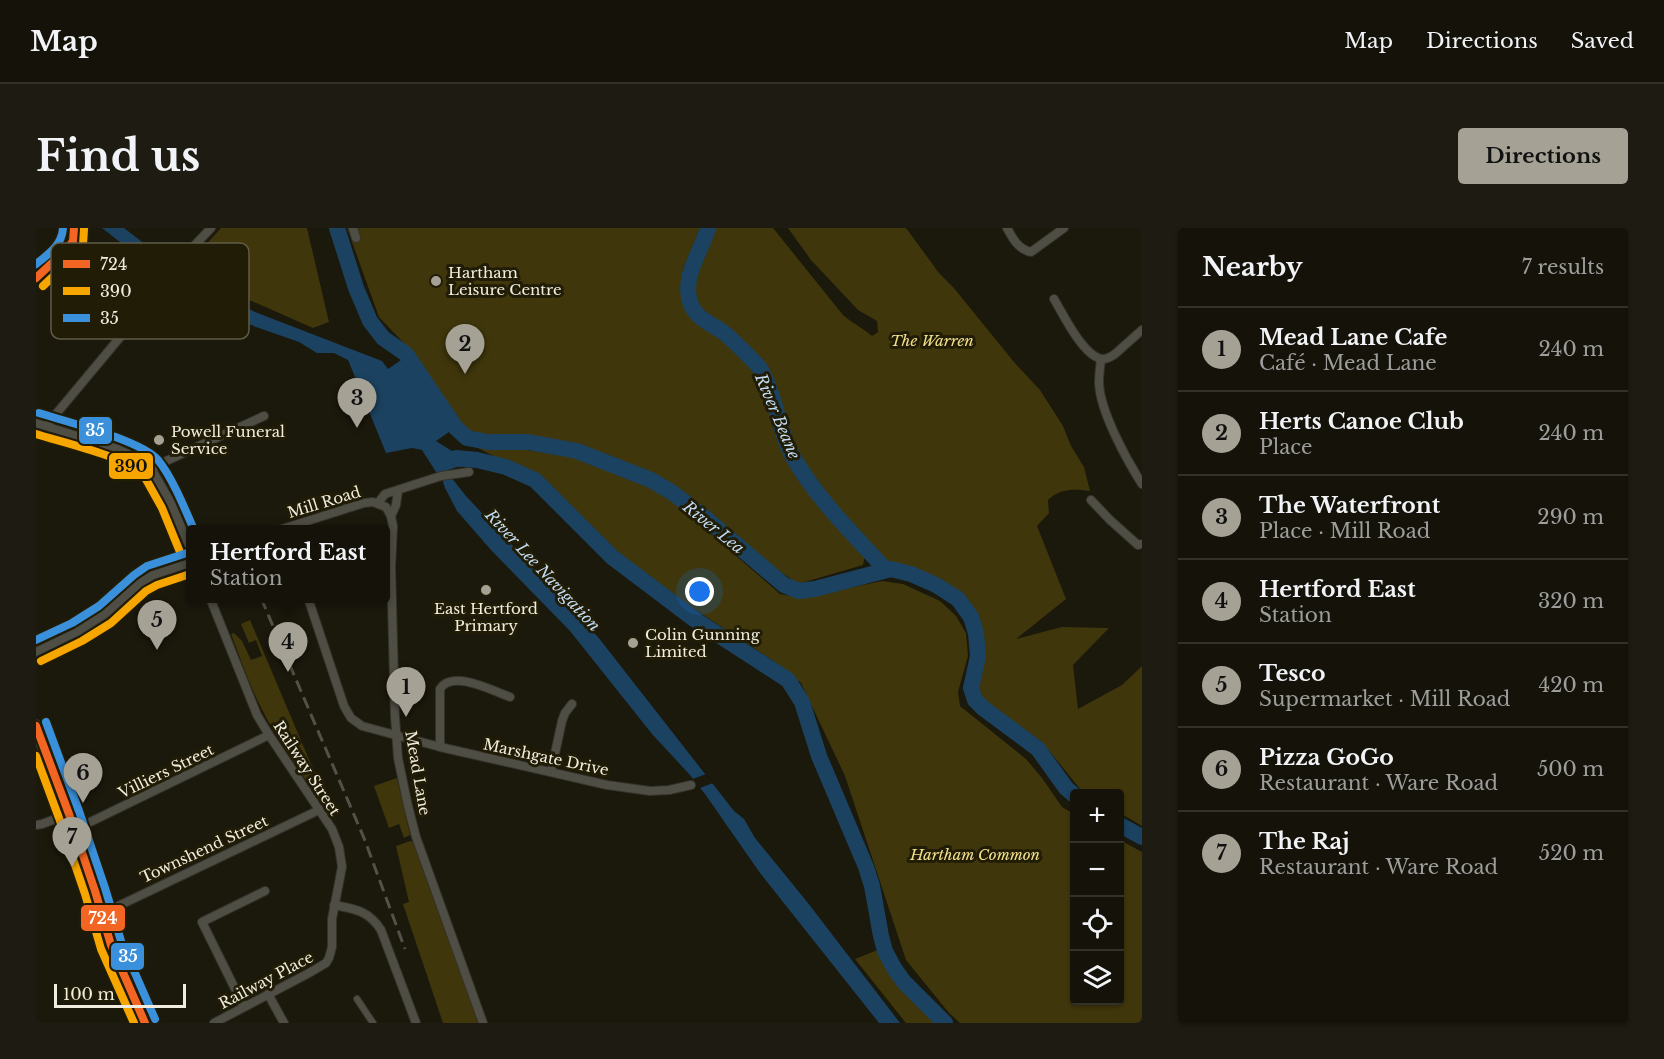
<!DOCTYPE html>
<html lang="en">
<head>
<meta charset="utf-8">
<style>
  body { margin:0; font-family:"Libre Baskerville",serif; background:#1d1b12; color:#f1f3f6 }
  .controls { position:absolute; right:18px; bottom:18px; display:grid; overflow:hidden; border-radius:6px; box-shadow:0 2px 4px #0004 }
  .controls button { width:54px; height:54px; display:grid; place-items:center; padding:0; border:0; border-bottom:2px solid #33322a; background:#141209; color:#f1f3f6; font:30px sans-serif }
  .scale { position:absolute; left:18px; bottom:15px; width:132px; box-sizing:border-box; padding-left:6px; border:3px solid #f0eddf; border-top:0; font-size:16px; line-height:21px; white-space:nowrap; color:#f0eddf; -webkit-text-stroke:4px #211c06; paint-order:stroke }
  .you { position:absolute; left:664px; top:364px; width:21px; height:21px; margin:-15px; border:4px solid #fff; border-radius:50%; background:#1a73e8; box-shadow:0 0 0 9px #1a73e833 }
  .badge { display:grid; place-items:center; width:39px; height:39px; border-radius:50%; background:#a5a295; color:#111; font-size:20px; font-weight:700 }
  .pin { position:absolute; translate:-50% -50px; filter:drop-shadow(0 2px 3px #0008) }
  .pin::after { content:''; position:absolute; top:32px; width:21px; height:18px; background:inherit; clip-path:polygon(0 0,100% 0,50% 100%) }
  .popup { position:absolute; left:150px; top:297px; width:204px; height:78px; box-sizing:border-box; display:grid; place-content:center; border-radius:6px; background:#141209; filter:drop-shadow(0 2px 4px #0005); font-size:20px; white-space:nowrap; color:#9d9e9c }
  .popup b { font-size:22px; color:#f1f3f6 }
  .popup::after { content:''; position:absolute; left:50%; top:100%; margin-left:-12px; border:12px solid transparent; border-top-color:#141209 }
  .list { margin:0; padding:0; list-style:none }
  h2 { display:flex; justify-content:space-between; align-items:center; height:78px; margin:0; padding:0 24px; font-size:26px }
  h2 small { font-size:20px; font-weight:400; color:#9d9e9c }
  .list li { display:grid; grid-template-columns:39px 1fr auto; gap:18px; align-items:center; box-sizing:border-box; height:84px; padding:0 24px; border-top:2px solid #33322a }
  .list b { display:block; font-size:22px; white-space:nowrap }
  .list p { margin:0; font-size:20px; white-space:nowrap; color:#9d9e9c }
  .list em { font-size:20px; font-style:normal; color:#9d9e9c }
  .icon { flex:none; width:33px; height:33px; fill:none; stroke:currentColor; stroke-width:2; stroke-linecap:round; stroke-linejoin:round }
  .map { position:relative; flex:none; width:1106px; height:795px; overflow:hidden; border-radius:6px }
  header { display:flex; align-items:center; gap:36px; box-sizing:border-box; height:84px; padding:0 30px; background:#141209; border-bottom:2px solid #33322a }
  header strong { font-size:28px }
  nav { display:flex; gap:33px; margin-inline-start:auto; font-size:21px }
  .intro { display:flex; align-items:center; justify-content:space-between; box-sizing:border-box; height:144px; padding:0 36px }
  h1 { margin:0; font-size:42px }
  .button { padding:15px 27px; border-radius:6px; background:#a5a295; color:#111; font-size:21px; font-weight:700 }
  main { display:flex; gap:36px; padding:0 36px }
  aside { flex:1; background:#141209; border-radius:6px; box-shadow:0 2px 4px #0004 }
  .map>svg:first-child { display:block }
</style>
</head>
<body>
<header>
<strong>Map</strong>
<nav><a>Map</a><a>Directions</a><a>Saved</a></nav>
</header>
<div class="intro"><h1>Find us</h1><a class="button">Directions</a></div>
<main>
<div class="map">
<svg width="1106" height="795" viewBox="0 0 1106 795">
  <rect width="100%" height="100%" fill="#1b180c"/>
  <g fill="#3f360c">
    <polygon points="185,0 271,0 293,94 277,100 193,63 149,40"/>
    <polygon points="311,0 664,0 647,41 647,56 655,89 693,117 713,138 727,161 747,218 749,231 829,327 827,337 762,356 736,338 690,298 631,253 600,238 548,220 441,206 427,200 379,127 343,89"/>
    <path d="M677 0H737L807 87C816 95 827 100 836 108L842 104 841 93 822 82 775 32 752 0H870L903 45 917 59 978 134 1004 162 1027 198 1035 218 1048 239 1054 263C1038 261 1024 260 1012 272L1013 285 1001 298 1030 371 980 411 1026 399 1073 400 1037 437 1042 481 1086 457 1106 438V598L1084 585V566L1051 565 1045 562 1006 514 951 475 940 459 944 438 945 408 930 372 904 352 851 339 834 321 792 272 762 228 756 217 737 158 723 136 691 104 667 89 659 78 654 56 657 43 675 11Z"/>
    <polygon points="438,218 473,219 547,231 614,257 643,278 744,366 765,370 846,353 867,356 904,373 920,388 930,405 932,428 922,464 924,478 990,531 1006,550 1026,579 1038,586 1038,772 1084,772 1084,612 1106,624 1106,795 924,795 913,785 870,732 809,548 765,455 736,432 620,356 566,314 502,251"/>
    <path d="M214 392 272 529 284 554 298 576 291 581C264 545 238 508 219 467 210 447 203 427 195 406L198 405 206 413 215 432 226 428 220 412 213 415 205 396Z"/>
    <polygon points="361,550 374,607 368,610 363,596 353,600 338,558"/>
    <polygon points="374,613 377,614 443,795 407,795 367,676 373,674 360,618"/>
    <path d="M844 721C856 752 878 773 902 795H870L819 731Z"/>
  </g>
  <polygon fill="#1b4260" points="66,0 88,0 149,47 219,84 346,133 352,141 368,130 416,202 400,213 416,223 441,226 441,237 421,239 412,242 415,249 430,268 562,409 698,583 708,591 719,610 772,675 864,795 843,795 724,645 669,566 653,546 616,506 534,403 455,322 421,283 409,260 404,244 400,244 386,222 376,220 350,225 312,132 298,125 281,125 263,114 220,99 181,82 140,58"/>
  <polygon fill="#1b180c" points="670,546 677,555 661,561 654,552"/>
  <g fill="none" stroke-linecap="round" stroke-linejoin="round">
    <g stroke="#1b4260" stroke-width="16">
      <polyline points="301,0 320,60 334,93 347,110 370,126 420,200 431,210 452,214 492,214 541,223 615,252 637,265 667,288 748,357 763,363 779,361 855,341 875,346 900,357 922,371 935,389 940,405 942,428 935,460 939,472 947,480 1002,521 1030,560 1038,567"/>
      <path d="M672 0C665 24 646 48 654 74 659 90 674 95 687 104 694 109 718 133 723 139 739 163 742 202 757 229 781 271 817 306 850 342"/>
      <polyline points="420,230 441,232 470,239 499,252 576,329 658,391 752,452 766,474 783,528 830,639 836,658 845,708 849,723 858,740 868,754 909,795"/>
      <polyline points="1084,597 1106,609"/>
    </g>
    <g stroke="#34322a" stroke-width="8">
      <polyline id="pedestrian" points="321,771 337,795"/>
    </g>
    <g stroke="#34322a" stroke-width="10">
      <g id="minor">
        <polyline points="317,0 320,10"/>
        <path d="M971 0C977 11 982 21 995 24L1028 0"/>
        <polyline points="140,37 175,0"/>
        <polyline points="0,50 32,20 37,13 38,0"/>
        <path d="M1018 71C1027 86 1047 128 1066 131 1071 131 1075 129 1079 126L1106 102"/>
        <path d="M1065 131C1064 139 1063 147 1063 155 1064 183 1090 231 1106 256"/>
        <polyline points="0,195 82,221 109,234 115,240 135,275 154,320"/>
        <polyline points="10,198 116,71"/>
        <polyline points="115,240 228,188"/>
        <polyline points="1055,272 1074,292 1102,317 1106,316"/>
        <polyline points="342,275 349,266 405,248 433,244"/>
        <polyline points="355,288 360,277 362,263"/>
        <polyline points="243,302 328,275 337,274 350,279 355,288 357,298 355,339 359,489 362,530 372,578 380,609 447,795"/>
        <polyline points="174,370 221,487 233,507 296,601 303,619 306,639 296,691 296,719 293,730 290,735 273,745 178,795"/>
        <polyline points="272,370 308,478 315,490 326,498 404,519 571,557 614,563 633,562 655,557"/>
        <polyline points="0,424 41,404 69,386 104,355 117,347 154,335"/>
        <path d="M404 519V461C416 441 457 463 474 469"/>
        <polyline points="515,544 526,493 529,485 536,476"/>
        <polyline points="0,597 6,596 33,586"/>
        <polyline points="38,601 46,598 233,507"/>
        <path d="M298 677C320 681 333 683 345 702L380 795"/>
        <polyline points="65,685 76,681 283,582"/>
        <polyline points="232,766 248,795"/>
        <polyline points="208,779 166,694 229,663"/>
      </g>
    </g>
    <g stroke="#34322a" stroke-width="14">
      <polyline id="primary" points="0,498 33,586 59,663 75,717 109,795"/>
    </g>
    <use href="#pedestrian" stroke="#4f4e44" stroke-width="6"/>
    <use href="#minor" stroke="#4f4e44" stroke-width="8"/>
    <use href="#primary" stroke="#504c3c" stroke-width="12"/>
    <polyline stroke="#545248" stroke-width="3" stroke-dasharray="12 6" stroke-linecap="butt" points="225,370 328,610 369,721"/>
    <g stroke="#211c06" stroke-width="12">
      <g id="bus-1">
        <polyline points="0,50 32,20 37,13 38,0"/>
        <polyline points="0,498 33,586 59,663 75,717 109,795"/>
      </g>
    </g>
    <g stroke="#211c06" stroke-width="12">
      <g id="bus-2">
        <polyline points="7,58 41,26 47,17 48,1"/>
        <path d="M0 206C25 214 90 229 107 246L126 280 144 324"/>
        <polyline points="5,433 46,413 75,395 110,363 121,357 154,346"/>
        <polyline points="0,528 23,590 49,666 65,721 98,795"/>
      </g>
    </g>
    <g stroke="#211c06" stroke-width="12">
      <g id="bus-3">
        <path d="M0 36C13 26 26 17 27 0"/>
        <path d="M3 185C31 194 104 212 122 232 136 249 149 281 158 302"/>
        <polyline points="0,412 36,395 63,378 98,347 111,338 151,325"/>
        <polyline points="10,494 43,583 69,660 85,713 119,791"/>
      </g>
    </g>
    <use href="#bus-1" stroke="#f26522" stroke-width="8"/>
    <use href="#bus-2" stroke="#f7a600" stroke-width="8"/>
    <use href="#bus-3" stroke="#3a90db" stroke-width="8"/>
  </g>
  <g fill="#a5a295" stroke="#211c06" stroke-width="2">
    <circle cx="400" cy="53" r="6"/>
    <circle cx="123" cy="212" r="6"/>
    <circle cx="450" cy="362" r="6"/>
    <circle cx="597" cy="415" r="6"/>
  </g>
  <g text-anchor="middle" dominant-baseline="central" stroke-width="6" stroke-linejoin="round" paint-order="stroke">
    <g font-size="15" fill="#f0eddf" stroke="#211c06" text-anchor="start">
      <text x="412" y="44">Hartham<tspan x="412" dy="17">Leisure Centre</tspan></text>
      <text x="135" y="203">Powell Funeral<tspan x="135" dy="17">Service</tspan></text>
      <text x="450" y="380" text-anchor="middle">East Hertford<tspan x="450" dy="17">Primary</tspan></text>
      <text x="609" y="406">Colin Gunning<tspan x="609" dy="17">Limited</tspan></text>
    </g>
    <g font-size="15" font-style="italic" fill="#f3e08d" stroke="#211c06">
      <text x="896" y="112">The Warren</text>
      <text x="939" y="626">Hartham Common</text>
    </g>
    <g font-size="15" fill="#f0eddf" stroke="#211c06">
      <text transform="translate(288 274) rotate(-17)">Mill Road</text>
      <text transform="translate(510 529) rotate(12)">Marshgate Drive</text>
      <text transform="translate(271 540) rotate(57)">Railway Street</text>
      <text transform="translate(130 543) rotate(-26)">Villiers Street</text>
      <text transform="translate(382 545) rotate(80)">Mead Lane</text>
      <text transform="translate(168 621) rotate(-25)">Townshend Street</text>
      <text transform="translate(230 752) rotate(-28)">Railway Place</text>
    </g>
    <g font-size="16" font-style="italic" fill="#c3dcf3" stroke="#211c06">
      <text transform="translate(742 188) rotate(67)">River Beane</text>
      <text transform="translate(678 299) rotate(39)">River Lea</text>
      <text transform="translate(507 342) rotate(47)">River Lee Navigation</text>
    </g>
  </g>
  <rect x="15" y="15" width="198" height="96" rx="9" fill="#211c06" stroke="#5f5b47" stroke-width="1.5"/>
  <rect x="27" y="32" width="27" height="8" fill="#f26522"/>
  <rect x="27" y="59" width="27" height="8" fill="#f7a600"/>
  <rect x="27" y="86" width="27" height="8" fill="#3a90db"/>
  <g font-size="16" fill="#f0eddf">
    <text x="64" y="42">724</text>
    <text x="64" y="69">390</text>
    <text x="64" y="96">35</text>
  </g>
  <g stroke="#211c06" stroke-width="2">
    <rect x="42" y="188" width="35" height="29" rx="6" fill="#3a90db"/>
    <rect x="72" y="224" width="46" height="28" rx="6" fill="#f7a600"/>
    <rect x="44" y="676" width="46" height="28" rx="6" fill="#f26522"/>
    <rect x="74" y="714" width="35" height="29" rx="6" fill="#3a90db"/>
  </g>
  <g font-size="16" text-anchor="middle" font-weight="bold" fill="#fff">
    <text x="59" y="208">35</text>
    <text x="67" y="696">724</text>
    <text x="92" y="734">35</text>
  </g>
  <g font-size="16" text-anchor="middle" font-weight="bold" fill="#111">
    <text x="95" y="244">390</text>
  </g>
</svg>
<div class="controls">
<button>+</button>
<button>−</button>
<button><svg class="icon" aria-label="locate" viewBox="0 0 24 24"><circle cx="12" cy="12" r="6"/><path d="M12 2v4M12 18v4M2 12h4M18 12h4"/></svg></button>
<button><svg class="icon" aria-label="layers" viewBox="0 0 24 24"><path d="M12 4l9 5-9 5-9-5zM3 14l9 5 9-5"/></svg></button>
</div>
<div class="scale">100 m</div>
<div class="you"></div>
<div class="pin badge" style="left:370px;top:489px">1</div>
<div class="pin badge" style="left:429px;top:146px">2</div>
<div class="pin badge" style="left:321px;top:200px">3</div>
<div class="pin badge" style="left:252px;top:444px">4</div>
<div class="popup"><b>Hertford East</b>Station</div>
<div class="pin badge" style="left:121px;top:422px">5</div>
<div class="pin badge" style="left:47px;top:575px">6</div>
<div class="pin badge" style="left:36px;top:639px">7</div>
</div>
<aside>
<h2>Nearby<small>7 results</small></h2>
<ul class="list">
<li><span class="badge">1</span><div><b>Mead Lane Cafe</b><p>Café · Mead Lane</p></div><em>240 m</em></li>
<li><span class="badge">2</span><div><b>Herts Canoe Club</b><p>Place</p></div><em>240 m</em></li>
<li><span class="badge">3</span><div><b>The Waterfront</b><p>Place · Mill Road</p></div><em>290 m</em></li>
<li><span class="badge">4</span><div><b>Hertford East</b><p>Station</p></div><em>320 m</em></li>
<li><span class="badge">5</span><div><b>Tesco</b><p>Supermarket · Mill Road</p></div><em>420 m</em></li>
<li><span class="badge">6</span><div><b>Pizza GoGo</b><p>Restaurant · Ware Road</p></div><em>500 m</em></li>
<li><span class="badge">7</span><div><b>The Raj</b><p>Restaurant · Ware Road</p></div><em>520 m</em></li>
</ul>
</aside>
</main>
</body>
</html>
